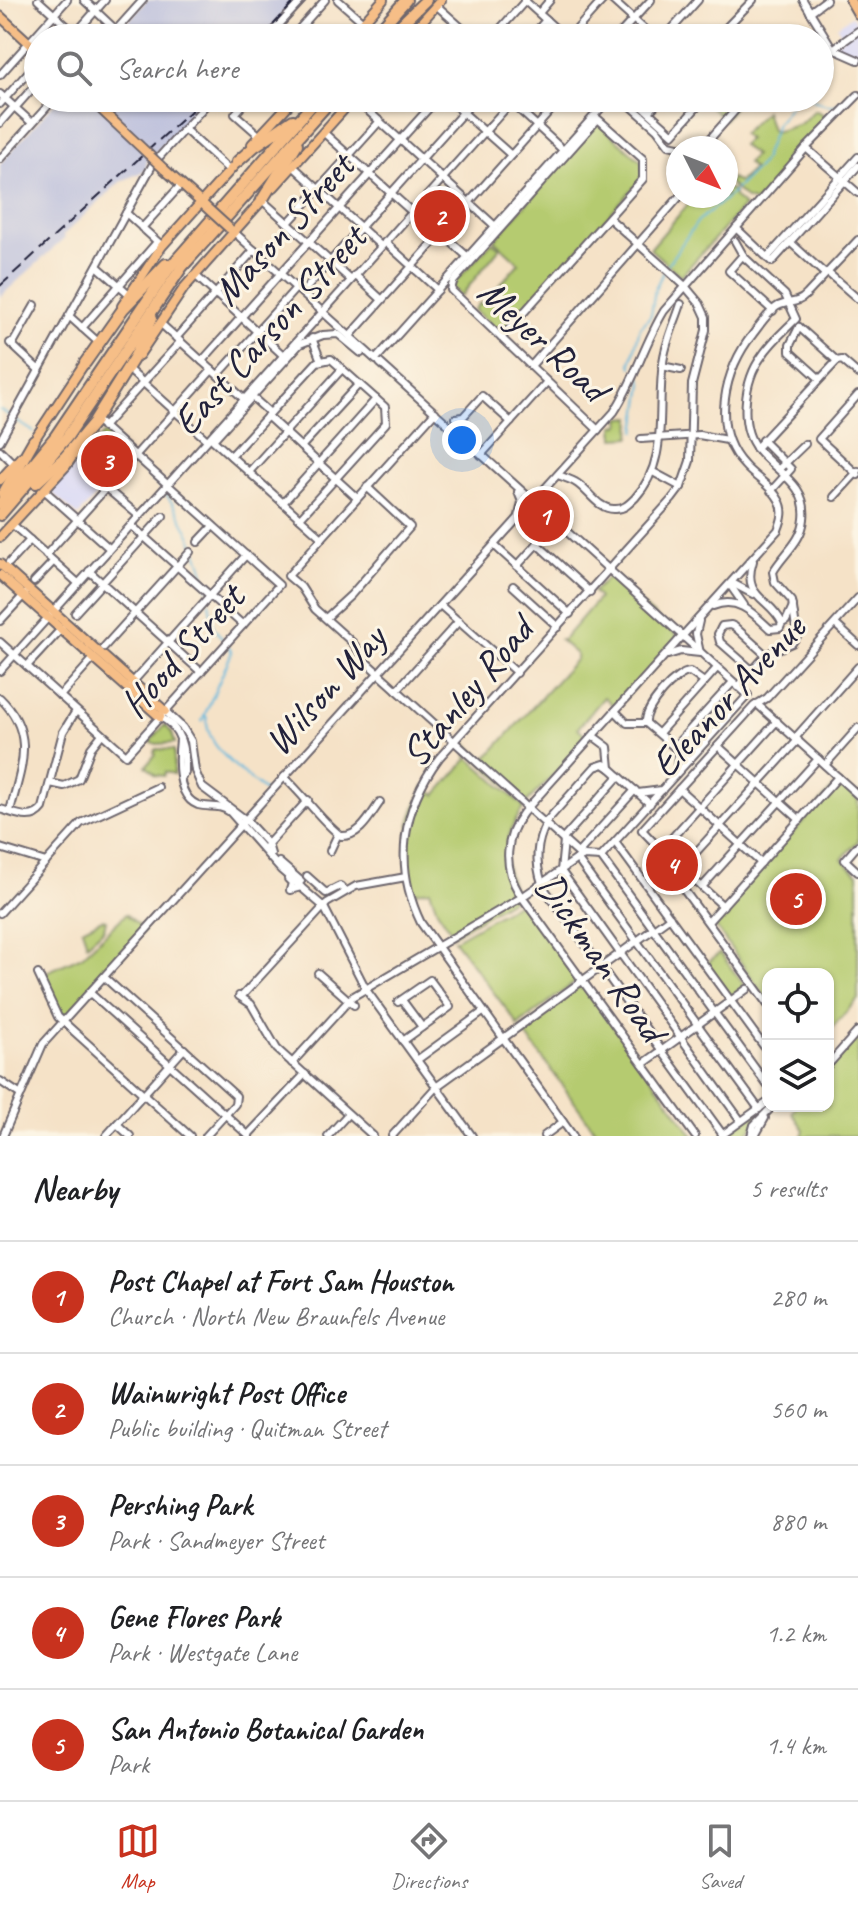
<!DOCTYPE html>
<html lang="en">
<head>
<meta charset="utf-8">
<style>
  body { margin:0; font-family:Caveat,sans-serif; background:#f6f6f6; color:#202124 }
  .controls { position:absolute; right:24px; bottom:24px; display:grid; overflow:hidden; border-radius:16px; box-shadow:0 2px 6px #0004 }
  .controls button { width:72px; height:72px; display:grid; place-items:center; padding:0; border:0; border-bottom:2px solid #e0e0e0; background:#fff; color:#202124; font:40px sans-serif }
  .compass { position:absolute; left:666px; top:136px; width:72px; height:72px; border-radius:50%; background:#fff; box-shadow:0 2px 6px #0004; rotate:132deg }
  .you { position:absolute; left:462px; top:440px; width:28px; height:28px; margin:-20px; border:6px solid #fff; border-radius:50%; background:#1a73e8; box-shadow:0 0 0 12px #1a73e833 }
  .badge { display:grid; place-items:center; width:52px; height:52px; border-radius:50%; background:#c8321e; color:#fff; font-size:26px; font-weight:700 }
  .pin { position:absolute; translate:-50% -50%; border:4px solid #fff; box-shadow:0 2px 8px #0006 }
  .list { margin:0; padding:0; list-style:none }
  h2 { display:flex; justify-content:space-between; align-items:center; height:104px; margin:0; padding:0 32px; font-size:34px }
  h2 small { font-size:26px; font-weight:400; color:#757577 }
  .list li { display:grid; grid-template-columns:52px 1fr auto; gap:24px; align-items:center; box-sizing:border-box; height:112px; padding:0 32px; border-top:2px solid #e0e0e0 }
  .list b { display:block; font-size:30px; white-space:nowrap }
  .list p { margin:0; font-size:26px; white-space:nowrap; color:#757577 }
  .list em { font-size:26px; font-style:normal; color:#757577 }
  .icon { flex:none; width:44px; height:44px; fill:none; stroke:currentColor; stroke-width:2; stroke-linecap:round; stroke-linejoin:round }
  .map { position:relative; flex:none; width:858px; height:1136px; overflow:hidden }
  .search { position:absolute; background:#fff; box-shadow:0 2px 6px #0004; left:24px; right:24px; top:24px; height:88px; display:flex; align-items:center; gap:20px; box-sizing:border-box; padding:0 28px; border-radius:44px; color:#757577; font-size:30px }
  .sheet { height:664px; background:#fff }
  nav { display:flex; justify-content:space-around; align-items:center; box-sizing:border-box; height:112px; border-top:2px solid #e0e0e0; background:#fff; font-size:22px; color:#757577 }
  nav a { display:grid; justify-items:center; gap:4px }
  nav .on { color:#c8321e }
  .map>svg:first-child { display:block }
</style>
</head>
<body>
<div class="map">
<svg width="858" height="1136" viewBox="0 0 858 1136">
  <rect width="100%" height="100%" fill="#fcf5e5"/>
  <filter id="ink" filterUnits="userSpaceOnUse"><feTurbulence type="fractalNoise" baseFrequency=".0125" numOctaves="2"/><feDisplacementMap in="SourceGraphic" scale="16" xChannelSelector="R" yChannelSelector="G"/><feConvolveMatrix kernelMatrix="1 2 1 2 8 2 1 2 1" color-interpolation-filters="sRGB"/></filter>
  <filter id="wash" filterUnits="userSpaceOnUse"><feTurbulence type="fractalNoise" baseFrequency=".006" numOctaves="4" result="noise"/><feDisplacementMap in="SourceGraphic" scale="32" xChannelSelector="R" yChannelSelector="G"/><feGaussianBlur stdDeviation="1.8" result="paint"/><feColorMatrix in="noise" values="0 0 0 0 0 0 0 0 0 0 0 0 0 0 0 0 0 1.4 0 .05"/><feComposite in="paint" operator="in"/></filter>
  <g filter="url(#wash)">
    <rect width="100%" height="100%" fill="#f5e2c7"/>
    <g fill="#d7d7f8">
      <polygon points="852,16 858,25 858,55 834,44 843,38 837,26"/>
      <polygon points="79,459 104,487 78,516 50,491"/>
    </g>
    <g fill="#bfc2dd">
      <polygon points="147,0 300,0 266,38 113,38"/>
      <polygon points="59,98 211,98 147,161 146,170 120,182 63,235 65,238 0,297 0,164"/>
    </g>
    <g fill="#b5cb6f" stroke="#6c7655" stroke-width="2">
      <polygon points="711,98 741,98 724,120 707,103"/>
      <polygon points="815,110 830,118 756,202 746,199 729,183 731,178 739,182 753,169 747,163 754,155 742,145 748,139 742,134 765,111 771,130 775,132 800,124"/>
      <polygon points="598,123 642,162 643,177 502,335 474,310 480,303 483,304 519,263 494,240"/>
      <polygon points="726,188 734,191 734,197 744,206 681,276 650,249 695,196 726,196"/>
      <polygon points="492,242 500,248 461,296 453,288 454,283"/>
      <polygon points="632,417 631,437 615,438 614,426 621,425 620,418"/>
      <path d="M105 433 131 456 105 485C97 475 91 465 81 456Z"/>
      <polygon points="609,576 679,637 616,708 604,697 578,728 589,738 526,803 460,743 463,740 485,760 576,659 576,654 560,640 563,640 599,598 593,592"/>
      <polygon points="165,725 172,733 175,743 154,744 150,741"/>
      <polygon points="157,749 174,750 174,774 165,772 164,776 156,775 146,766 156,754 154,752"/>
      <path d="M467 756 524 807C510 827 501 850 508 873 510 882 515 889 516 897L451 936 452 932 437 910 430 890 414 892 422 918C406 892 403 853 410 823 413 811 419 798 424 787L436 795 468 759Z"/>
      <polygon points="838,782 858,800 858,841 842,859 858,874 858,999 828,1032 828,974 768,974 768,1001 713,923"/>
      <polygon points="522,901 578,980 517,1026 516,1022 454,940"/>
      <polygon points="126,914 144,930 64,1018 61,1018 40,976 42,974 82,956"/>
      <polygon points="102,919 106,920 104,929 87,944 82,929"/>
      <polygon points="720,953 744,985 731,998 706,964"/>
      <polygon points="580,986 584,986 694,1136 599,1136 523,1031 520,1030"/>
      <polygon points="858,1037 858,1136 802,1136 804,1130 792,1113 797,1106 828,1106 828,1071"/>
      <polygon points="768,1104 770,1106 745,1136 724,1136"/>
    </g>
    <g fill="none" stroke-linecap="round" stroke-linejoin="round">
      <g stroke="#61b8de" stroke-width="2">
        <path d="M809 98C824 105 834 110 848 99"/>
        <polyline points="736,189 762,163 777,123 796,98"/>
        <polyline points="667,265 698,221 734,192"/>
        <polyline points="632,367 631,363 640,328 651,315 655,289 663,272"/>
        <polyline points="0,410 10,416"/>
        <polyline points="15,420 34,432"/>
        <polyline points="636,431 643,383 640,376"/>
        <polyline points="134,462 161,488"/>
        <path d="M165 493C187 523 200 553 208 589"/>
        <polyline points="209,602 213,626 224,641"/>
        <path d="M205 715 207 718C204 748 246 774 265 792"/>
        <polyline points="202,721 232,652 228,645"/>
      </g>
    </g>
  </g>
  <g filter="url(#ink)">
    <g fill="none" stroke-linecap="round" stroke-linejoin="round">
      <g stroke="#6c656c" stroke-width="10">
        <g id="minor">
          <polyline points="38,0 80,38"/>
          <polyline points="84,0 116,30"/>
          <polyline points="338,0 363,22"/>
          <polyline points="524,0 566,38"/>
          <polyline points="612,0 654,38"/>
          <polyline points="803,0 833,49 858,60"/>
          <polyline points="436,5 473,38"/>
          <polyline points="810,12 826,0"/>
          <polyline points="539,13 550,0"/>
          <polyline points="275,29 286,38"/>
          <polyline points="75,34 105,0"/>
          <polyline points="109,38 143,0"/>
          <polyline points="267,38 302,0"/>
          <polyline points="291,38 325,0"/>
          <polyline points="492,38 526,0"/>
          <polyline points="530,38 546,20"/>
          <polyline points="569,38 603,0"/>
          <polyline points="616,38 651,0"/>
          <polyline points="664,38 698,0"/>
          <polyline points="716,38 753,0"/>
          <polyline points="833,49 858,31"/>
          <polyline points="0,75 67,0"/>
          <polyline points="0,94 32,123"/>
          <polyline points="249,98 235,114 260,136"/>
          <polyline points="354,98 495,226"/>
          <polyline points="447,98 511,155"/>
          <polyline points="622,98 657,129 669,145 683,148"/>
          <polyline points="633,98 673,134 705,98"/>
          <polyline points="511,102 563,150"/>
          <polyline points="0,104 38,61"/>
          <polyline points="15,108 38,82"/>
          <polyline points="649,112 662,98"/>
          <polyline points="0,123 14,107"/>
          <polyline points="184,129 229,170"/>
          <polyline points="323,132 412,212 416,211 468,257"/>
          <polyline points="702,148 746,98"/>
          <polyline points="806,148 858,193"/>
          <polyline points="0,159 55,98"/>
          <polyline points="293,166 381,246"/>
          <polyline points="262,200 351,280"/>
          <polyline points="126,213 159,243"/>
          <polyline points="288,223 380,121"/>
          <polyline points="142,228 181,185"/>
          <polyline points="736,228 772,262 858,166"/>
          <polyline points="234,232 376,360"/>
          <path d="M735 241 744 257 785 295 796 319C784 331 771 342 762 356 744 380 738 426 758 450 777 473 808 484 804 519 802 542 783 554 773 572L775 582 792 601 797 636 792 643 767 654 738 687"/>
          <polyline points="385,242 438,290"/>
          <polyline points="790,242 825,274"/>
          <polyline points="743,255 729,271 773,311"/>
          <polyline points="767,258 858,157"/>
          <polyline points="97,266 129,294"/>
          <polyline points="828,273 858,299"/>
          <polyline points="195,275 283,355"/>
          <polyline points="355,275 381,299"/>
          <polyline points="302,293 476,98"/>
          <polyline points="808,293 858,240"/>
          <polyline points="69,316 98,342"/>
          <polyline points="160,323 244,399"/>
          <polyline points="799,327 837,361 842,360 858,374"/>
          <polyline points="799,327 790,345 790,352 820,379"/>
          <polyline points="82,328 157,242"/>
          <polyline points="350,336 562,98"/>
          <polyline points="176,338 254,250"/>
          <polyline points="312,338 321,361"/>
          <polyline points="501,338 643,179 643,159 598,119 453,282 451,290 598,430"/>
          <polyline points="10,343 39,370"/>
          <polyline points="12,345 35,305"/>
          <polyline points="376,359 610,98"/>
          <polyline points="202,361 438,98"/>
          <polyline points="380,363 748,695 601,857"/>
          <polyline points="531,366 680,196"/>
          <polyline points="662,366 681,370"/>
          <polyline points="129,370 207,440"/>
          <polyline points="218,375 296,288"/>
          <polyline points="858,395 819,439 858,475"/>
          <polyline points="252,397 270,413"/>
          <polyline points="435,412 288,576 301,587 315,609 353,643 366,662 582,857"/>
          <polyline points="267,416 357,498"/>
          <polyline points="456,418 463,417 482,396 511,422"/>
          <polyline points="103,427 180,342"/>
          <polyline points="641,439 699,435 727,440"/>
          <polyline points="762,440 791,469 771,491"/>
          <polyline points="0,441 153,164 212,98"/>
          <polyline points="301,447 359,384"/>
          <polyline points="756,448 837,361"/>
          <polyline points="0,450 14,464"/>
          <polyline points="481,455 546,383"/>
          <polyline points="231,456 317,362 331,359 385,407 386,423 300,518"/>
          <polyline points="779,469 805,444"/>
          <polyline points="249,472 342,369"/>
          <polyline points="653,472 681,487"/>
          <path d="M558 475C563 477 569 479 575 482 588 489 597 509 614 509 623 510 629 504 635 498 670 460 656 410 663 363 665 343 675 323 681 304"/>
          <polyline points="106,488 139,516"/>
          <polyline points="44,490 109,548"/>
          <polyline points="518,492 522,502 519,516"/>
          <polyline points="834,497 858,471"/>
          <polyline points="283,503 376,399"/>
          <polyline points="12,524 78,583"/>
          <polyline points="131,525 243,625"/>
          <polyline points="322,538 213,440 300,344 323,335 338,334 361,353"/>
          <polyline points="198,542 213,526"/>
          <polyline points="537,544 590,592"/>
          <polyline points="494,545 570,614"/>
          <polyline points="46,555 212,370"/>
          <polyline points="9,563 30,540"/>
          <polyline points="517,566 556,523"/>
          <polyline points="89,571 201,672"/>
          <polyline points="34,582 53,562"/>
          <polyline points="732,583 753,594"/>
          <polyline points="730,585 744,605"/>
          <polyline points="513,586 558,627"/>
          <polyline points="440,605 517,673"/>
          <path d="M713 606C738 596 753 613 770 629L780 628 782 623C771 598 741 598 753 561"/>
          <polyline points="75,613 163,516"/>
          <polyline points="326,618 351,595 410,527 367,487"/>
          <polyline points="0,621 25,594"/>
          <polyline points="782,623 786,621 793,606"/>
          <polyline points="835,624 858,645"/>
          <polyline points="0,642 126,755 279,585 96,420"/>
          <polyline points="104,647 190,552"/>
          <polyline points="668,655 681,651 700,653 696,634 699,621"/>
          <polyline points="27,666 62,628"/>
          <polyline points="0,671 515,98"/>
          <polyline points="753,671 720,642 718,634 722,626 731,625 735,627 766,655"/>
          <polyline points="131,684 246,555"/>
          <polyline points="397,690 459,621"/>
          <polyline points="60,696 94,658"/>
          <path d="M0 698C37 734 21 768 10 811"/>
          <polyline points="757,704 858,795"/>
          <polyline points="165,711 183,728 191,741 195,771 202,787 246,820 268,844 271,854"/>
          <polyline points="615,711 627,723 646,723 689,760"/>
          <path d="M160 717C182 727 185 751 185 772L182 776"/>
          <path d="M646 723C644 708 676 672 690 672L704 682"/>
          <polyline points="659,733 717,668"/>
          <polyline points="593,736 608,747 610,768 650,804"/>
          <polyline points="795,738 858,667"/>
          <path d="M180 739C178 758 176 797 198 805 210 808 219 804 230 812L281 870 324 907 367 991 472 1136"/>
          <polyline points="718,746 800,820"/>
          <polyline points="674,747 733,682"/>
          <polyline points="825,765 858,728"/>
          <polyline points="676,774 679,750"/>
          <path d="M284 777C305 796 319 819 341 836 360 837 370 816 380 802"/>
          <polyline points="50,783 64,786 79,779 91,748 102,734"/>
          <polyline points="679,789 761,863"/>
          <polyline points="638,793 662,790"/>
          <path d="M0 809C15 813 32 823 43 808L63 732 76 711"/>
          <polyline points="545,823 595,767 604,764 610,768"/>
          <polyline points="563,839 619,776"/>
          <polyline points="564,840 561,871 741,1121"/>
          <polyline points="615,842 768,1052"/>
          <polyline points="858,845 845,860 858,872"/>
          <polyline points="266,846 308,800"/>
          <polyline points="0,848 46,862"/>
          <polyline points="330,851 338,834"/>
          <polyline points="578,853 635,790"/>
          <polyline points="601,857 768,1086"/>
          <polyline points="577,859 759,1109"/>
          <polyline points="279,862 301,881"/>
          <polyline points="679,871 798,740"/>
          <polyline points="307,876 326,893 340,886 345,891"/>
          <polyline points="288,879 292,883 290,890 301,887"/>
          <path d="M542 883C535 863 536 843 546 824"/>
          <polyline points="541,884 723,1135"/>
          <polyline points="702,887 818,759"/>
          <polyline points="723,906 661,850 777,721"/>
          <polyline points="0,913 81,823 158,787"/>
          <polyline points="708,922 838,777"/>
          <polyline points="318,973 354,1005"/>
          <polyline points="38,974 58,1017 190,1136"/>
          <polyline points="104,977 236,1096 235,1104 206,1136"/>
          <polyline points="90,993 249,1136"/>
          <polyline points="239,996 251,1004 277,1049 373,1136"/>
          <polyline points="242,996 327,903 356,886 406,877"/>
          <polyline points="402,1000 422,1027"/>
          <polyline points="398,1002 430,980 450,1007 403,1041"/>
          <polyline points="768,1005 665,864 661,850 642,830 754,706 767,698 858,598"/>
          <polyline points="417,1060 483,1012"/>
          <polyline points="292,1063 352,997 522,897 577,859 584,856 601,857"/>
          <polyline points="643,1064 747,989"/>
          <polyline points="828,1065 858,1031"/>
          <polyline points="0,1081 21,1095"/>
          <polyline points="117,1124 130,1136"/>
          <polyline points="248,1135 305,1074"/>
          <polyline points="722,1135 768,1102"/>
          <path d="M3 1136 43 1044 614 412C635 380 644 344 664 311L806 148 858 95"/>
          <polyline points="106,1136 184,1049"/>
          <polyline points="328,1136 348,1114"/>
          <polyline points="392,1136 436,1087 670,917"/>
          <polyline points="544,1136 563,1122"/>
          <path d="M573 1136 421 923C393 866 402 808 439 758L672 499 681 487 690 461 692 384 706 330V317L700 304 685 286 609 218"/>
          <path d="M695 1136 519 893C503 867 505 837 523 813L778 530C782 520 785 510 779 500 772 486 754 477 744 465 710 429 724 369 753 334 760 325 769 311 778 306 788 301 798 304 806 295"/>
          <polyline points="751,1136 754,1125 773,1106"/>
          <polyline points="755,1136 765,1118"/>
        </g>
      </g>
      <g stroke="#6c656c" stroke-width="12">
        <g id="major">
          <polyline points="850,0 858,14"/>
          <polyline points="0,16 38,51"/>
          <polyline points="349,38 383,0"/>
          <polyline points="407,38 441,0"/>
          <polyline points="252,144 295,98"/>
          <polyline points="164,169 205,206"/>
          <polyline points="274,187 354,98"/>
          <polyline points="122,306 162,246 241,158"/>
          <polyline points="139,355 184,288 265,197"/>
          <polyline points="32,443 86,361"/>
          <polyline points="0,480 21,457"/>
          <polyline points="0,537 66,466 82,443"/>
          <polyline points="0,564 165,711"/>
          <polyline points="0,575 160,717"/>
        </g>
      </g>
      <g stroke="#6c656c" stroke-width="14">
        <g id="highway">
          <polyline points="372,38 406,0"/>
          <polyline points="387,38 426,0"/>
          <polyline points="237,162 255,146 293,120"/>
          <polyline points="262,200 297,144"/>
          <polyline points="85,363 123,309 166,264"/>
          <polyline points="95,420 135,356 152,318"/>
          <polyline points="36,483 65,457 95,421"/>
          <polyline points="3,494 34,440"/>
          <polyline points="0,504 55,437 170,267 318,98"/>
          <polyline points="0,515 67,437 182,267 333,98"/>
        </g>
      </g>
      <use href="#minor" stroke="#fff" stroke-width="6"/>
      <use href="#major" stroke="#f6be87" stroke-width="8"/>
      <use href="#highway" stroke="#f6be87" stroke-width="10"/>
      <g stroke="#22223b" stroke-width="2" stroke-dasharray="12 6" stroke-linecap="butt">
        <polyline points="261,38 296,0"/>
        <polyline points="0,286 205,98"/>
      </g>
      <g stroke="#6c656c" stroke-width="12" stroke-linecap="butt">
        <g id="major-bridge">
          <polyline points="89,98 164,169"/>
          <polyline points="206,207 229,228"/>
        </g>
      </g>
      <use href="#major-bridge" stroke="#f6be87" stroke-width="8"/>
    </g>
  </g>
  <g text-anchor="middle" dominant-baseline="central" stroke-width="6" stroke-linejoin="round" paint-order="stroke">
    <g font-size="40" fill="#22223b" stroke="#fcf5e5">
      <text transform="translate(283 229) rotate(-48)">Mason Street</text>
      <text transform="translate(269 330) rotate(-48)">East Carson Street</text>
      <text transform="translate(543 340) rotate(43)">Meyer Road</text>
      <text transform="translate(182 651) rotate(-48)">Hood Street</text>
      <text transform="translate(325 690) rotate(-48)">Wilson Way</text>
      <text transform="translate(467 692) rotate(-50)">Stanley Road</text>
      <text transform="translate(728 696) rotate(-47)">Eleanor Avenue</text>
      <text transform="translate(601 957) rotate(55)">Dickman Road</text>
    </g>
  </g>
</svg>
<div class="controls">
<button><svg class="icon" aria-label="locate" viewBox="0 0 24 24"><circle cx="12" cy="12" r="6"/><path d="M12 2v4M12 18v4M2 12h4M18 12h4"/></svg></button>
<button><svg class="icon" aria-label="layers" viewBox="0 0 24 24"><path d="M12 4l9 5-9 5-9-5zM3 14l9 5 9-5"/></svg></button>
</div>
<svg class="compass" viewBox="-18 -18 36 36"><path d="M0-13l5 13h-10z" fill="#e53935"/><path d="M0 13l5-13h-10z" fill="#757577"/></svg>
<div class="you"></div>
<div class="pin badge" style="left:544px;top:516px">1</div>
<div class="pin badge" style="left:440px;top:216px">2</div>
<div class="pin badge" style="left:107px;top:461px">3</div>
<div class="pin badge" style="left:672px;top:865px">4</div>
<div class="pin badge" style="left:796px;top:899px">5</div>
<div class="search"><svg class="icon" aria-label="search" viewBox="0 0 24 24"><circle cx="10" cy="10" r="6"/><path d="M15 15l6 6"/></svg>Search here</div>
</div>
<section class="sheet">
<h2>Nearby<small>5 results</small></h2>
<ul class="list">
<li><span class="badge">1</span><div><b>Post Chapel at Fort Sam Houston</b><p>Church · North New Braunfels Avenue</p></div><em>280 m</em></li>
<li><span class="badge">2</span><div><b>Wainwright Post Office</b><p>Public building · Quitman Street</p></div><em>560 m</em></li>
<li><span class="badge">3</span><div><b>Pershing Park</b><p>Park · Sandmeyer Street</p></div><em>880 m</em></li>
<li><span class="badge">4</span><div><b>Gene Flores Park</b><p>Park · Westgate Lane</p></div><em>1.2 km</em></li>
<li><span class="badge">5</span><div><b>San Antonio Botanical Garden</b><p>Park</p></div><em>1.4 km</em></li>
</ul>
</section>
<nav>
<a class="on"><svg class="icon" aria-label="map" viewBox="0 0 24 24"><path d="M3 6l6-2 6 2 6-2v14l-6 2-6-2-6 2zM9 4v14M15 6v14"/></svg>Map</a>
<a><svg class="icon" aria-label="directions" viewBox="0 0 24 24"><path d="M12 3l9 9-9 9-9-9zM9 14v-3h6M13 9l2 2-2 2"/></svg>Directions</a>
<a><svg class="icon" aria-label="saved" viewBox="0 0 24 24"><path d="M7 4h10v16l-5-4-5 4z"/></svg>Saved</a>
</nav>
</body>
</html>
